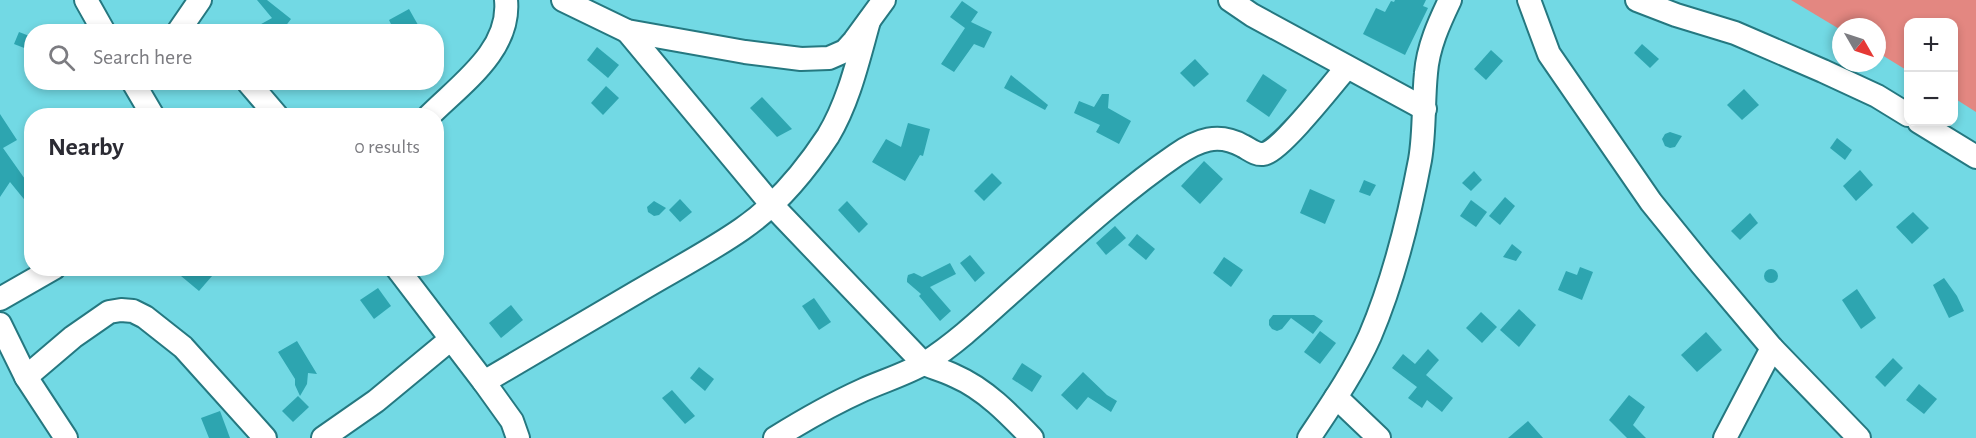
<!DOCTYPE html>
<html lang="en">
<head>
<meta charset="utf-8">
<style>
  body { margin:0; font-family:"Alegreya Sans",sans-serif; background:#f7f7f7; color:#2b2b33 }
  .controls { position:absolute; right:18px; top:18px; display:grid; overflow:hidden; border-radius:12px; box-shadow:0 3px 9px #0003 }
  .controls button { width:54px; height:54px; display:grid; place-items:center; padding:0; border:0; border-bottom:2px solid #e1e1e2; background:#fff; color:#2b2b33; font:30px sans-serif }
  .compass { position:absolute; left:1832px; top:18px; width:54px; height:54px; border-radius:50%; background:#fff; box-shadow:0 3px 9px #0003; rotate:129deg }
  .list { margin:0; padding:0; list-style:none }
  h2 { display:flex; justify-content:space-between; align-items:center; height:78px; margin:0; padding:0 24px; font-size:26px }
  h2 small { font-size:20px; font-weight:400; color:#7c7c81 }
  .icon { flex:none; width:33px; height:33px; fill:none; stroke:currentColor; stroke-width:2; stroke-linecap:round; stroke-linejoin:round }
  .map { position:relative; flex:none; width:1976px; height:438px; overflow:hidden }
  .search { position:absolute; background:#fff; box-shadow:0 3px 9px #0003; left:24px; top:24px; width:420px; height:66px; display:flex; align-items:center; gap:15px; box-sizing:border-box; padding:0 21px; border-radius:24px; color:#7c7c81; font-size:22px }
  .panel { position:absolute; background:#fff; box-shadow:0 3px 9px #0003; left:24px; top:108px; width:420px; height:168px; border-radius:24px }
  .map>svg:first-child { display:block }
</style>
</head>
<body>
<div class="map">
<svg width="1976" height="438" viewBox="0 0 1976 438">
  <rect width="100%" height="100%" fill="#72d9e4"/>
  <polygon fill="#e38781" points="1791,0 1976,0 1976,112 1954,98 1954,22 1908,22 1908,71 1877,52 1877,27 1841,27 1841,30"/>
  <g fill="#2da5b0">
    <polygon points="257,0 267,0 291,19 281,32 247,32 272,18"/>
    <polygon points="1395,0 1426,0 1423,6 1428,8 1405,55 1363,34 1376,8 1385,12 1391,1 1394,2"/>
    <polygon points="962,1 978,12 971,22 992,32 984,48 974,44 954,72 941,64 965,28 950,17"/>
    <polygon points="409,9 422,32 395,32 389,20"/>
    <polygon points="19,32 32,37 32,51 14,44"/>
    <polygon points="1642,44 1659,59 1650,68 1634,53"/>
    <polygon points="597,47 619,65 608,78 587,60"/>
    <polygon points="1491,50 1503,61 1486,80 1474,69"/>
    <polygon points="1195,59 1209,74 1194,87 1180,73"/>
    <polygon points="1263,74 1287,90 1269,117 1246,101"/>
    <polygon points="1011,75 1048,105 1045,110 1004,88"/>
    <polygon points="606,86 619,98 603,115 591,103"/>
    <polygon points="1744,89 1759,105 1742,120 1727,105"/>
    <polygon points="1102,94 1109,94 1108,108 1131,121 1119,144 1096,132 1100,125 1074,113 1079,101 1094,107"/>
    <polygon points="762,97 792,129 777,137 750,108"/>
    <polygon points="0,114 17,140 3,148 32,189 32,209 10,182 0,197"/>
    <polygon points="908,123 930,129 923,156 920,155 905,181 872,162 886,139 901,147"/>
    <polygon points="1670,132 1682,136 1675,147 1670,148 1665,146 1662,139 1665,134"/>
    <polygon points="1837,138 1852,150 1845,160 1830,148"/>
    <polygon points="1204,161 1223,179 1200,204 1181,186"/>
    <polygon points="1860,170 1873,185 1856,201 1843,186"/>
    <polygon points="1474,171 1482,180 1471,191 1462,183"/>
    <polygon points="992,173 1002,183 984,201 974,191"/>
    <polygon points="1364,180 1376,185 1370,196 1359,192"/>
    <polygon points="1310,189 1335,200 1325,224 1300,213"/>
    <polygon points="1505,197 1515,206 1500,225 1489,216"/>
    <polygon points="680,199 692,212 680,222 669,210"/>
    <polygon points="1471,200 1487,212 1476,227 1460,216"/>
    <polygon points="654,201 666,208 659,215 654,216 648,212 647,207"/>
    <polygon points="847,201 868,224 859,233 838,210"/>
    <polygon points="1913,212 1929,228 1912,244 1896,227"/>
    <polygon points="1750,213 1758,223 1740,240 1731,231"/>
    <polygon points="1115,226 1126,238 1106,255 1096,243"/>
    <polygon points="1137,234 1155,249 1146,260 1128,245"/>
    <polygon points="1512,244 1522,252 1516,261 1503,257"/>
    <polygon points="970,255 985,273 975,282 960,263"/>
    <polygon points="1224,257 1243,270 1231,287 1213,273"/>
    <polygon points="950,263 956,274 930,287 951,311 940,321 919,296 921,294 907,282 907,279 908,275 914,273 922,277"/>
    <polygon points="1580,267 1593,272 1582,300 1558,290 1566,271 1577,275"/>
    <polygon points="187,268 219,268 199,291 181,276"/>
    <circle cx="1771" cy="276" r="7"/>
    <polygon points="1944,278 1957,296 1964,311 1949,318 1933,285"/>
    <polygon points="378,288 391,306 374,319 360,300"/>
    <polygon points="1857,289 1876,318 1861,329 1842,300"/>
    <polygon points="814,298 831,322 819,330 802,306"/>
    <polygon points="511,305 523,320 501,338 489,323"/>
    <polygon points="1519,309 1536,325 1519,347 1500,330"/>
    <polygon points="1481,312 1497,327 1482,343 1466,328"/>
    <polygon points="1273,315 1314,315 1323,321 1313,334 1291,318 1282,329 1277,331 1272,329 1269,325 1269,320"/>
    <polygon points="1320,331 1336,343 1320,364 1304,352"/>
    <polygon points="1706,332 1722,350 1697,372 1681,355"/>
    <polygon points="297,341 317,374 308,373 307,384 300,396 295,385 295,379 278,352"/>
    <polygon points="1428,349 1439,360 1426,375 1453,398 1442,412 1427,400 1422,408 1408,398 1417,387 1392,368 1403,354 1415,364"/>
    <polygon points="1893,358 1903,368 1885,387 1875,377"/>
    <polygon points="1022,363 1042,376 1032,392 1012,379"/>
    <polygon points="699,367 714,379 705,391 690,378"/>
    <polygon points="1083,372 1107,395 1117,401 1111,412 1088,397 1077,410 1061,395"/>
    <polygon points="1919,384 1937,399 1924,414 1906,400"/>
    <polygon points="672,390 695,416 685,424 662,398"/>
    <polygon points="1629,395 1645,407 1633,425 1646,438 1627,438 1609,420"/>
    <polygon points="298,396 309,407 293,422 282,411"/>
    <polygon points="220,411 230,438 209,438 201,418"/>
    <polygon points="1528,421 1543,438 1508,438"/>
  </g>
  <g fill="none" stroke-linecap="round" stroke-linejoin="round">
    <g stroke="#257880" stroke-width="26">
      <g id="minor">
        <polyline points="86,0 104,32"/>
        <polyline points="563,0 627,31 745,52 801,59 829,58 845,51 854,41 884,0"/>
        <polyline points="1230,0 1252,15 1425,109"/>
        <polyline points="1529,0 1549,54 1651,202 1702,265 1772,348 1859,438"/>
        <polyline points="1637,0 1676,15 1735,33 1823,71 1877,96 1908,115"/>
        <path d="M627 31 771 204 924 364C934 368 945 371 955 376 985 389 1009 414 1032 438"/>
        <polyline points="178,32 200,0"/>
        <polyline points="133,82 153,116"/>
        <polyline points="248,82 277,116"/>
        <path d="M429 116C461 84 511 50 506 0"/>
        <polyline points="1919,122 1976,157"/>
        <polyline points="397,268 484,382 512,421 518,438"/>
        <polyline points="0,299 54,268"/>
        <polyline points="0,324 26,377 66,438"/>
        <polyline points="26,377 73,337 109,312 121,310 133,311 145,317 183,347 265,438"/>
        <path d="M484 382C535 352 586 322 637 292 672 271 709 252 742 229 777 205 805 171 828 136 849 101 858 60 869 21"/>
        <polyline points="1336,397 1379,438"/>
        <polyline points="323,438 376,401 451,339"/>
        <path d="M775 438C804 420 832 404 863 390 883 381 906 374 925 363 958 342 987 314 1016 288 1068 242 1119 194 1176 155 1198 140 1218 132 1243 146 1249 149 1256 155 1263 154 1279 153 1335 81 1347 67"/>
        <path d="M1309 438C1331 405 1354 372 1370 336 1393 282 1409 218 1420 160 1425 131 1423 102 1426 73 1428 47 1439 23 1450 0"/>
        <polyline points="1725,438 1772,348"/>
      </g>
    </g>
    <use href="#minor" stroke="#fff" stroke-width="22"/>
  </g>
</svg>
<div class="controls">
<button>+</button>
<button>−</button>
</div>
<svg class="compass" viewBox="-18 -18 36 36"><path d="M0-13l5 13h-10z" fill="#e53935"/><path d="M0 13l5-13h-10z" fill="#7c7c81"/></svg>
<div class="search"><svg class="icon" aria-label="search" viewBox="0 0 24 24"><circle cx="10" cy="10" r="6"/><path d="M15 15l6 6"/></svg>Search here</div>
<section class="panel">
<h2>Nearby<small>0 results</small></h2>
<ul class="list">
</ul>
</section>
</div>
</body>
</html>
